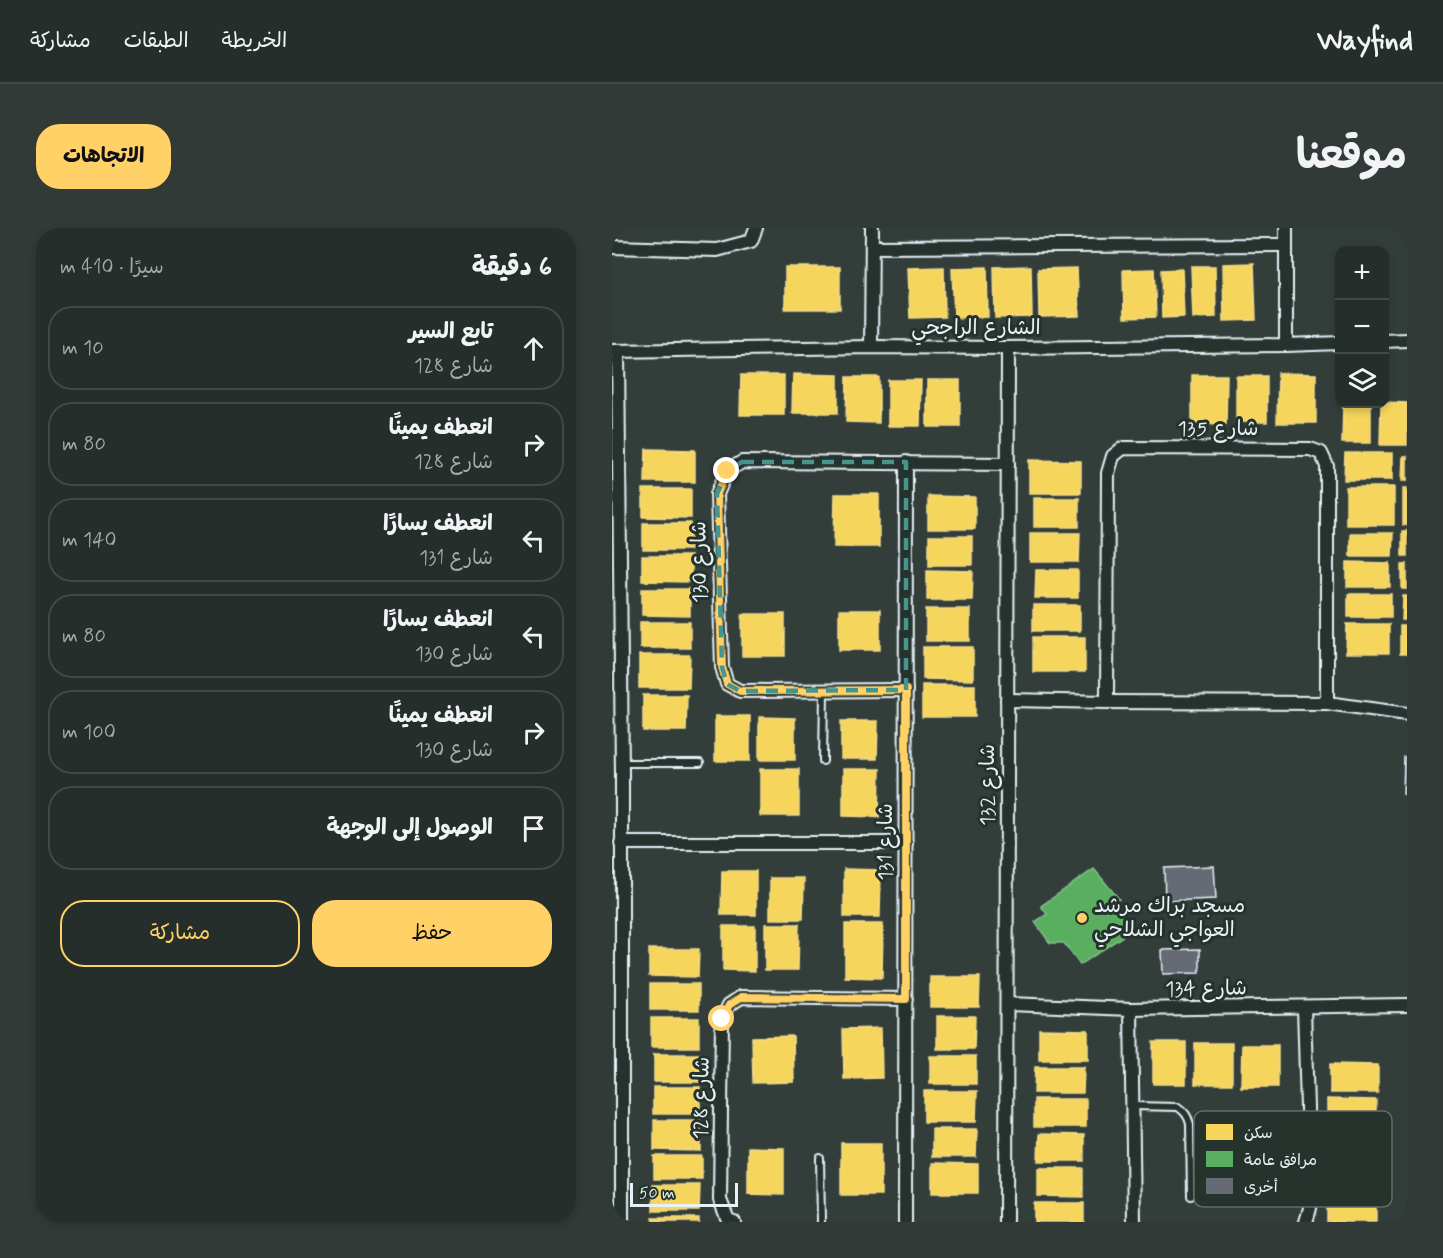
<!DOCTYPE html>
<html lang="ar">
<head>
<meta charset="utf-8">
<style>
  body { margin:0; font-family:Mynerve,"Playpen Sans Arabic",sans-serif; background:#323a38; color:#f1f3f6; direction:rtl }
  .controls { position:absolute; right:18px; top:18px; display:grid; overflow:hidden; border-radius:12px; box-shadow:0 3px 9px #0003 }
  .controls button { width:54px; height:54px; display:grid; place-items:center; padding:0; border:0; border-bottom:2px solid #424a48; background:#262e2c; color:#f1f3f6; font:30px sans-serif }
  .scale { position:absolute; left:18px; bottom:15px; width:108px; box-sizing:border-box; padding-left:6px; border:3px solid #e8f1f8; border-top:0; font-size:16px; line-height:21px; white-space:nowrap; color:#e8f1f8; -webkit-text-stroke:4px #26332d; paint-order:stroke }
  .stop { position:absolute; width:18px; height:18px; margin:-14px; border:4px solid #ffd166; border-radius:50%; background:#fff }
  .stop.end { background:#ffd166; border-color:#fff; box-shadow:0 2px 6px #0008 }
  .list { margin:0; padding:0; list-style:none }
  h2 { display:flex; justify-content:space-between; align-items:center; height:78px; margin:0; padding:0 24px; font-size:26px }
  h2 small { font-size:20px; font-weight:400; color:#a4a8a9 }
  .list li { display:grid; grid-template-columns:39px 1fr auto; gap:18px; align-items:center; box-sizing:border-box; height:84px; margin:0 12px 12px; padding:0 12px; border:2px solid #424a48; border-radius:24px }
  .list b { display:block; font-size:22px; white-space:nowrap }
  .list p { margin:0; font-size:20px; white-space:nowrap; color:#a4a8a9 }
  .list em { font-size:20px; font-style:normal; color:#a4a8a9 }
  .actions { display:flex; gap:12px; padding:18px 24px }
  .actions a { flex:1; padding:14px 0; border:2px solid #ffd166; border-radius:24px; text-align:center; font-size:21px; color:#ffd166 }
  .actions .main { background:#ffd166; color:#111 }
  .icon { flex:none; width:33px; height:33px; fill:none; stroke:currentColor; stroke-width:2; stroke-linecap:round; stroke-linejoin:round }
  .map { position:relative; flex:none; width:795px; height:994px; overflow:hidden; direction:ltr; border-radius:24px }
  header { display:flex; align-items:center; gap:36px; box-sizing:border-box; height:84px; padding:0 30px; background:#262e2c; border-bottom:2px solid #424a48 }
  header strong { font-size:28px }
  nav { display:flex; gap:33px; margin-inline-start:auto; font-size:21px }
  .intro { display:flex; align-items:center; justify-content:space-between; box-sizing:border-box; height:144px; padding:0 36px }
  h1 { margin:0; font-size:42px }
  .button { padding:15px 27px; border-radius:24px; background:#ffd166; color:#111; font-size:21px; font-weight:700 }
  main { display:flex; gap:36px; padding:0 36px }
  aside { flex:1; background:#262e2c; border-radius:24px; box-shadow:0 3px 9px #0003 }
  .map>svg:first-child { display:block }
</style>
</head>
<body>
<header>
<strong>Wayfind</strong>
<nav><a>الخريطة</a><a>الطبقات</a><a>مشاركة</a></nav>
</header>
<div class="intro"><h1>موقعنا</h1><a class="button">الاتجاهات</a></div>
<main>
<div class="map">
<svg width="795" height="994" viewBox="0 0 795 994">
  <rect width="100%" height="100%" fill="#333e3b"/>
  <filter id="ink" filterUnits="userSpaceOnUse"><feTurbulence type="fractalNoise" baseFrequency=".0167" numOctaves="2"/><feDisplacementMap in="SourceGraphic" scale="12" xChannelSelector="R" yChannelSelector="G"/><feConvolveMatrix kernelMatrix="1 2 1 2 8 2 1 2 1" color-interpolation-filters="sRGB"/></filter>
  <g filter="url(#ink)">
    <g fill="#f6d55c" stroke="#f2dd8b" stroke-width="1.5">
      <polygon points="642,35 644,92 612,93 611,36"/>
      <polygon points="419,38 420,89 383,90 382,39"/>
      <polygon points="579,38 603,38 604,89 581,90"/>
      <rect x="173" y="39" width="55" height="42"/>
      <polygon points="332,39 333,89 298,90 296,40"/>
      <polygon points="375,39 376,89 342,90 340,40"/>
      <polygon points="465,40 467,88 427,89 426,41"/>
      <polygon points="542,41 544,89 512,90 511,42"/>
      <polygon points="570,41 572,89 550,90 549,42"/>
      <polygon points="666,145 704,146 704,195 665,195"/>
      <polygon points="181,146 226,147 226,185 180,185"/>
      <polygon points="129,147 172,147 172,187 128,187"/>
      <polygon points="580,147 615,147 614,197 580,196"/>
      <rect x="624" y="148" width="31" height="46"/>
      <polygon points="235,149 267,149 267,195 234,194"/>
      <polygon points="276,152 309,152 308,198 276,198"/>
      <rect x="315" y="152" width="33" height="47"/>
      <polygon points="772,174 795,175 795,217 768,217 769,176"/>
      <polygon points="731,176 759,176 759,215 730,215"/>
      <polygon points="34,221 83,222 83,254 33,254"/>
      <polygon points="733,225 780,225 780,252 732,252"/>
      <polygon points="791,228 795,228 795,253 790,253"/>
      <polygon points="417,232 469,233 469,265 417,265"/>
      <rect x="734" y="259" width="48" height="38"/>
      <rect x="791" y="260" width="4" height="37"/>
      <polygon points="31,261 79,261 79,290 31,289"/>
      <polygon points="223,266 267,266 267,319 222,319"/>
      <polygon points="316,268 363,269 363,301 316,301"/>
      <rect x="422" y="270" width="45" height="29"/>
      <rect x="31" y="295" width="48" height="27"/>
      <rect x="790" y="303" width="5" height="25"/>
      <polygon points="418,305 468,305 467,334 418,334"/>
      <polygon points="738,305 781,305 780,328 738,328"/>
      <rect x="317" y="308" width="43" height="29"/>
      <polygon points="30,328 79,328 79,354 30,353"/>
      <polygon points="735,334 778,335 778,359 735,359"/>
      <rect x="790" y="336" width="5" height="25"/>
      <polygon points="315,342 361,343 360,372 315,372"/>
      <polygon points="424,342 466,342 466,370 423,370"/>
      <polygon points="30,361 78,361 78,388 30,387"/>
      <rect x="736" y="366" width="43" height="23"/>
      <polygon points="791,368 795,368 795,392 790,392"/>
      <rect x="421" y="377" width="47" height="26"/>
      <rect x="314" y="381" width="44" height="32"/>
      <rect x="227" y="382" width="41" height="40"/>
      <rect x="130" y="386" width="43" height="42"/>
      <rect x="28" y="394" width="50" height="26"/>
      <polygon points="735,396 777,396 777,425 734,425"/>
      <rect x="788" y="398" width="7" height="28"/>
      <rect x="421" y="409" width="52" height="35"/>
      <polygon points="311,419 361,419 361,452 311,451"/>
      <polygon points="27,427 78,427 77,460 27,460"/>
      <rect x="310" y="457" width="53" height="32"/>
      <polygon points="31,467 75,467 74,503 31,503"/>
      <rect x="103" y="488" width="35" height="45"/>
      <polygon points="147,489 183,490 183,532 147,532"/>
      <polygon points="229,493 266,493 265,531 229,531"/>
      <rect x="148" y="541" width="39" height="47"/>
      <polygon points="231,541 268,541 267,589 231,588"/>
      <polygon points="232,641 269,642 268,689 232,689"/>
      <polygon points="110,643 144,643 144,687 109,687"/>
      <polygon points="158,650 192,650 191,691 158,691"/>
      <polygon points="153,696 187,696 186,742 153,742"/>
      <polygon points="233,696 271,696 270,750 233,749"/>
      <polygon points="111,698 143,698 143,743 111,742"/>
      <polygon points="37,721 87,721 86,749 37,748"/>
      <polygon points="318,749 368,749 367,779 318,779"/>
      <rect x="38" y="756" width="49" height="26"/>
      <polygon points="325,788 363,788 362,821 325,821"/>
      <rect x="39" y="790" width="48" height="29"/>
      <polygon points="269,800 270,850 232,851 231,801"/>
      <polygon points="427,801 476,802 476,832 427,832"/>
      <polygon points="181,808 182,854 141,855 140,809"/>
      <rect x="541" y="814" width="33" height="42"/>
      <rect x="583" y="815" width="37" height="41"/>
      <polygon points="630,817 666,817 666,859 629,859"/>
      <rect x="42" y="826" width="50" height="28"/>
      <rect x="318" y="828" width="46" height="28"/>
      <polygon points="718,836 766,837 766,865 718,865"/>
      <polygon points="423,839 472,839 471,865 422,865"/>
      <rect x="41" y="859" width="47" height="27"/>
      <polygon points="312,863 365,863 364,894 312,894"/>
      <rect x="422" y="871" width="52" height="28"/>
      <polygon points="715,871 764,872 764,900 715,900"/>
      <polygon points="42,892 89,892 89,923 42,922"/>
      <polygon points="320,901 365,901 364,929 320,929"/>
      <polygon points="427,906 472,907 472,933 426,933"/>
      <rect x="229" y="915" width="40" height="52"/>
      <polygon points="136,919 172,920 172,967 136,966"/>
      <rect x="42" y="928" width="48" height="23"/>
      <polygon points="320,935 366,936 366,965 320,965"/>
      <polygon points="426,940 471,940 471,969 426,968"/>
      <polygon points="41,957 88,957 87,983 41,983"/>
      <rect x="715" y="974" width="49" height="20"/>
      <rect x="422" y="975" width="50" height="19"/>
      <rect x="41" y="990" width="46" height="4"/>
    </g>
    <polygon fill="#5aae61" stroke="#85c28e" stroke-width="1.5" points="482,641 507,671 500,676 521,701 468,737 452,715 438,715 423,694 435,686 429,678"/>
    <g fill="#666a74" stroke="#e8f1f8" stroke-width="1.5">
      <polygon points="792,529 795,529 795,566 791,566"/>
      <polygon points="602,638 604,671 553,673 552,640"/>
      <polygon points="588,721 588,745 551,746 550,722"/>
    </g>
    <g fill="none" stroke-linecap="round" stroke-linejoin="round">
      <g stroke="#e8f1f8" stroke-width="10">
        <g id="service">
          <polyline points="211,533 212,463"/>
          <polyline points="10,535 88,535"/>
          <path d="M521 878 566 879C573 884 576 888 578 896L579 968"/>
          <polyline points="208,930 209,994"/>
        </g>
      </g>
      <g stroke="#e8f1f8" stroke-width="16">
        <g id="minor">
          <polyline points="0,19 105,22 139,13 144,0"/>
          <polyline points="260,19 674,17"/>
          <polyline points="772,113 795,112"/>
          <polyline points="674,117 674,0"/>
          <polyline points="259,119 260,0"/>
          <polyline points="0,123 259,119 396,120 674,117 728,115"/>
          <polyline points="6,124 10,545 10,994"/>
          <polyline points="294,462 128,463 115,456 110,439 105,266 115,243 130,234 396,236"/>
          <polyline points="395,472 495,474 715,475 795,486"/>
          <polyline points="495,474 496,245 501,228 511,220 698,221 709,225 715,238 715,475"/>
          <polyline points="9,615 294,615"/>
          <polyline points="395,776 519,781 795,777"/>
          <polyline points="692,779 698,980 694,994"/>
          <polyline points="519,781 522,994"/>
          <polyline points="122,994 116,992 108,972 110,791 117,777 129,769 294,771"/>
          <polyline points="293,994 294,234"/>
          <polyline points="394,994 396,120"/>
        </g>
      </g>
      <use href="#service" stroke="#26332d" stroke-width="6"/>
      <use href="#minor" stroke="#26332d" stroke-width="12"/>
    </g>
  </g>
  <g fill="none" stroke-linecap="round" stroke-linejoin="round" filter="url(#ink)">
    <polyline stroke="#ffd166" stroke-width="8" points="110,791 117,777 129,769 294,771 294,462 128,463 115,456 110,439 105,266 115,243"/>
  </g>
  <path fill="none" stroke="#459590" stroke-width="4.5" stroke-dasharray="12 8" stroke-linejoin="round" d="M130 234H294V462L128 463 115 456 110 439 105 266 115 243Z"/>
  <circle fill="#ffd166" stroke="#26332d" stroke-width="2" cx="470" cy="690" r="6"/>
  <g text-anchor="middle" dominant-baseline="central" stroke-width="6" stroke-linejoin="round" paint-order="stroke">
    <g font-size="21" fill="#e8f1f8" stroke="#26332d">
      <text x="364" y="100">الشارع الراجحي</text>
      <text x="606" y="201">شارع 135</text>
      <text transform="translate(88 334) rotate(-91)">شارع 130</text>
      <text transform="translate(376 557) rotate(-90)">شارع 132</text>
      <text transform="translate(274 614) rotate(-90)">شارع 131</text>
      <text transform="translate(594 761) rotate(-1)">شارع 134</text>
      <text transform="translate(90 870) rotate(-89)">شارع 128</text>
    </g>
    <g font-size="21" fill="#e8f1f8" stroke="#26332d" text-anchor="start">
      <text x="482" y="678">مسجد براك مرشد<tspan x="482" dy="24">العواجي الشلاحي</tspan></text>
    </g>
  </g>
  <rect x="582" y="883" width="198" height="96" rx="9" fill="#26332d" stroke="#606c6a" stroke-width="1.5"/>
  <rect x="594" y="896" width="27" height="16" fill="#f6d55c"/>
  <rect x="594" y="923" width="27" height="16" fill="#5aae61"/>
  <rect x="594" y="950" width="27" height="16" fill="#666a74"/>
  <g font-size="16" fill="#e8f1f8">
    <text x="632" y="910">سكن</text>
    <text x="632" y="937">مرافق عامة</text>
    <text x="632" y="964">أخرى</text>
  </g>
</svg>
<div class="controls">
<button>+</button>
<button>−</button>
<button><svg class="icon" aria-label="layers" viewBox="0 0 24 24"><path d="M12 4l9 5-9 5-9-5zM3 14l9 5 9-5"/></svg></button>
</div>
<div class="scale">50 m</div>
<div class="stop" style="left:110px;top:791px"></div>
<div class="stop end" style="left:115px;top:243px"></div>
</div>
<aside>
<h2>6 دقيقة<small>سيرًا · 410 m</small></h2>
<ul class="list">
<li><svg class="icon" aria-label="ahead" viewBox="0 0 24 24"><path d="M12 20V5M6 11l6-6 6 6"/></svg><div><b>تابع السير</b><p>شارع 128</p></div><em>10 m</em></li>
<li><svg class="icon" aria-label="right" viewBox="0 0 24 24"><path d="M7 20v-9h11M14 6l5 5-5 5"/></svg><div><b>انعطف يمينًا</b><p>شارع 128</p></div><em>80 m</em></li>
<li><svg class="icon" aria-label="left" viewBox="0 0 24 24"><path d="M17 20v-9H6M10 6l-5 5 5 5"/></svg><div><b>انعطف يسارًا</b><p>شارع 131</p></div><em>140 m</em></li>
<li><svg class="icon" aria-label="left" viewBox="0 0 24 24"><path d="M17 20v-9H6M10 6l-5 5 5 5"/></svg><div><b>انعطف يسارًا</b><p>شارع 130</p></div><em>80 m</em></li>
<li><svg class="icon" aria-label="right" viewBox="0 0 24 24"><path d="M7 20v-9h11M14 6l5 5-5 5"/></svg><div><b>انعطف يمينًا</b><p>شارع 130</p></div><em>100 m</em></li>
<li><svg class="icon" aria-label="arrive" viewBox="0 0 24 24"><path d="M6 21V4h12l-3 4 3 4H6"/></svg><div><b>الوصول إلى الوجهة</b></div></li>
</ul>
<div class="actions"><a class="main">حفظ</a><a>مشاركة</a></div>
</aside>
</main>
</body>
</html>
